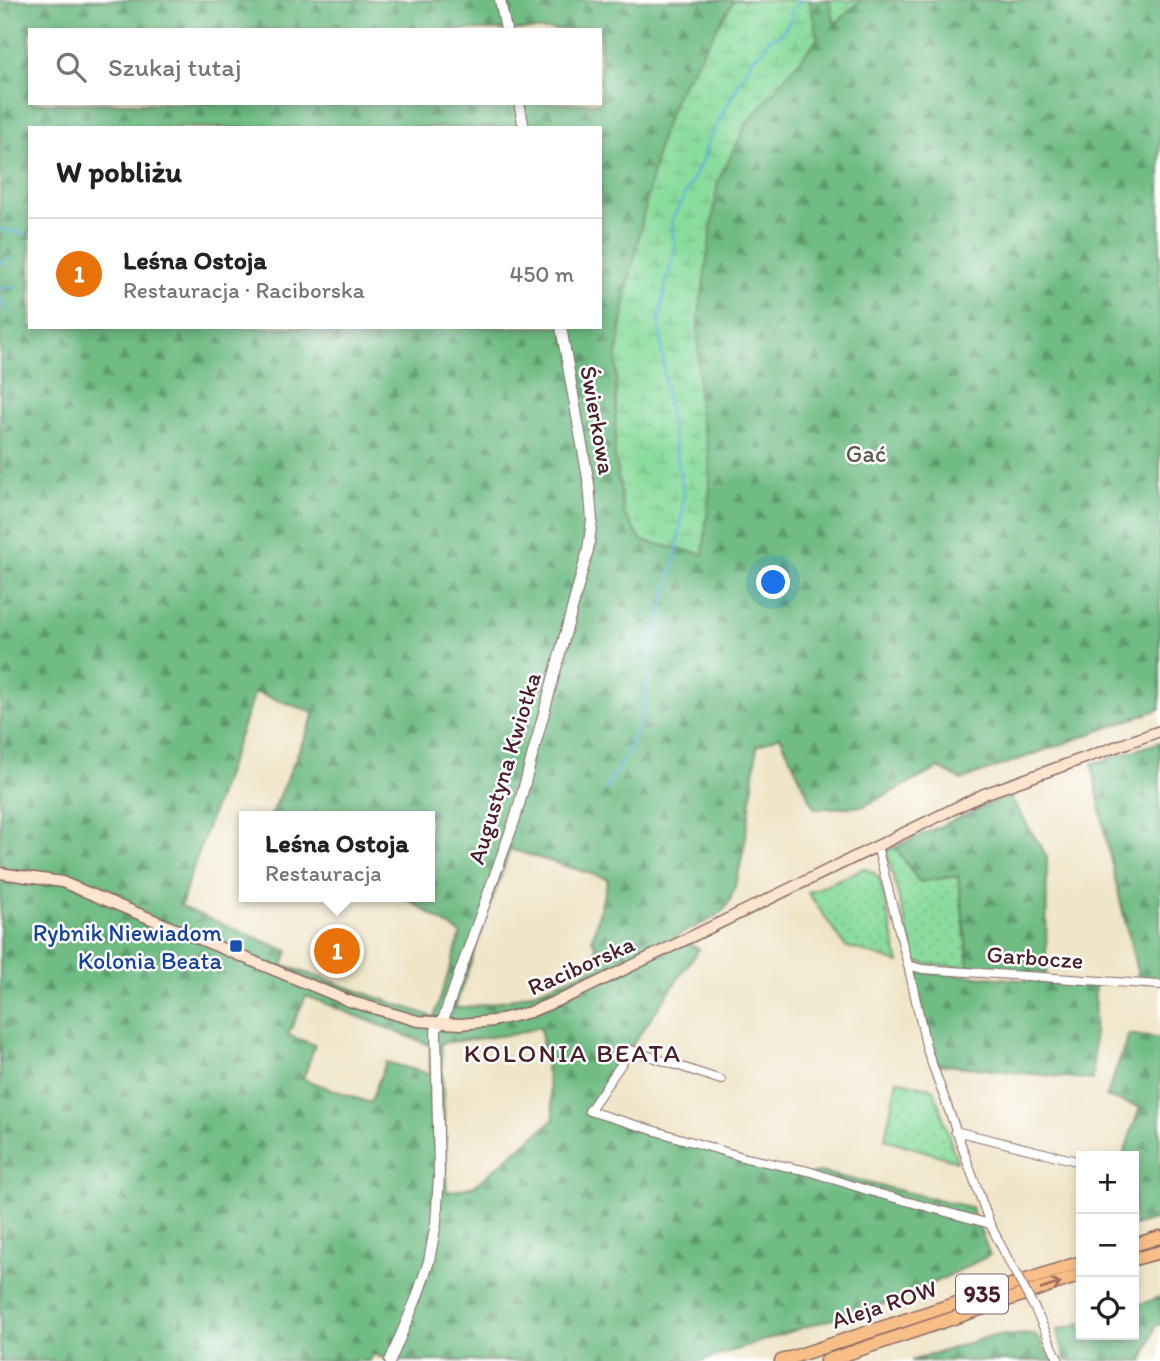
<!DOCTYPE html>
<html lang="pl">
<head>
<meta charset="utf-8">
<style>
  body { margin:0; font-family:Itim,sans-serif; background:#f2f2f2; color:#222 }
  .controls { position:absolute; right:21px; bottom:21px; display:grid; overflow:hidden; border-radius:0px; box-shadow:0 4px 10px #0003 }
  .controls button { width:63px; height:63px; display:grid; place-items:center; padding:0; border:0; border-bottom:2px solid #e0e0e0; background:#fff; color:#222; font:35px sans-serif }
  .you { position:absolute; left:774px; top:583px; width:24px; height:24px; margin:-18px; border:5px solid #fff; border-radius:50%; background:#1a73e8; box-shadow:0 0 0 10px #1a73e833 }
  .badge { display:grid; place-items:center; width:46px; height:46px; border-radius:50%; background:#d1495b; color:#fff; font-size:23px; font-weight:700 }
  .pin { position:absolute; translate:-50% -50%; border:4px solid #fff; box-shadow:0 2px 7px #0006 }
  .popup { position:absolute; left:239px; top:811px; width:196px; height:91px; box-sizing:border-box; display:grid; place-content:center; border-radius:0px; background:#fff; filter:drop-shadow(0 2px 5px #0005); font-size:23px; white-space:nowrap; color:#767676 }
  .popup b { font-size:26px; color:#222 }
  .popup::after { content:''; position:absolute; left:50%; top:100%; margin-left:-14px; border:14px solid transparent; border-top-color:#fff }
  .list { margin:0; padding:0; list-style:none }
  h2 { display:flex; justify-content:space-between; align-items:center; height:91px; margin:0; padding:0 28px; font-size:30px }
  h2 small { font-size:23px; font-weight:400; color:#767676 }
  .list li { display:grid; grid-template-columns:46px 1fr auto; gap:21px; align-items:center; box-sizing:border-box; height:112px; padding:0 28px; border-top:2px solid #e0e0e0 }
  .list b { display:block; font-size:26px; white-space:nowrap }
  .list p { margin:0; font-size:23px; white-space:nowrap; color:#767676 }
  .list em { font-size:23px; font-style:normal; color:#767676 }
  .icon { flex:none; width:38px; height:38px; fill:none; stroke:currentColor; stroke-width:2; stroke-linecap:round; stroke-linejoin:round }
  .map { position:relative; flex:none; width:1160px; height:1361px; overflow:hidden }
  .search { position:absolute; background:#fff; box-shadow:0 4px 10px #0003; left:28px; top:28px; width:574px; height:77px; display:flex; align-items:center; gap:18px; box-sizing:border-box; padding:0 24px; border-radius:0px; color:#767676; font-size:26px }
  .panel { position:absolute; background:#fff; box-shadow:0 4px 10px #0003; left:28px; top:126px; width:574px; height:203px; border-radius:0px }
  .map>svg:first-child { display:block }
</style>
</head>
<body>
<div class="map">
<svg width="1160" height="1361" viewBox="0 0 1160 1361">
  <defs>
    <pattern id="grass-dots" width="8" height="8" patternUnits="userSpaceOnUse" patternTransform="scale(1.75)"><rect width="8" height="8" fill="#8adc9d"/><path d="M2 2h.1M6 6h.1" fill="none" stroke="#79bc87" stroke-width="1.8" stroke-linecap="round"/></pattern>
    <pattern id="forest-firs" width="22" height="20" patternUnits="userSpaceOnUse" patternTransform="scale(1.75)"><rect width="22" height="20" fill="#6fbc84"/><path d="M5 1l3.5 6h-7zM16 11l3.5 6h-7z" fill="#5d986c"/></pattern>
    <pattern id="wetland-marsh" width="20" height="14" patternUnits="userSpaceOnUse" patternTransform="scale(1.75)"><rect width="20" height="14" fill="#8adc9d"/><path d="M1 5h8M5 5V1M11 12h8M15 12V8" fill="none" stroke="#79bc87"/></pattern>
  </defs>
  <rect width="100%" height="100%" fill="#fff"/>
  <filter id="ink" filterUnits="userSpaceOnUse"><feTurbulence type="fractalNoise" baseFrequency=".0143" numOctaves="2"/><feDisplacementMap in="SourceGraphic" scale="14" xChannelSelector="R" yChannelSelector="G"/><feConvolveMatrix kernelMatrix="1 2 1 2 8 2 1 2 1" color-interpolation-filters="sRGB"/></filter>
  <filter id="wash" filterUnits="userSpaceOnUse"><feTurbulence type="fractalNoise" baseFrequency=".00686" numOctaves="4" result="noise"/><feDisplacementMap in="SourceGraphic" scale="28" xChannelSelector="R" yChannelSelector="G"/><feGaussianBlur stdDeviation="1.57" result="paint"/><feColorMatrix in="noise" values="0 0 0 0 0 0 0 0 0 0 0 0 0 0 0 0 0 1.4 0 .05"/><feComposite in="paint" operator="in"/></filter>
  <g filter="url(#wash)">
    <rect width="100%" height="100%" fill="#efe5c8"/>
    <g fill="url(#grass-dots)" stroke="#6a7e64" stroke-width="2">
      <polygon points="895,847 920,882 958,875 969,967 932,965 916,962 886,850"/>
      <polygon points="864,868 873,872 880,879 899,963 845,946 808,893"/>
      <polygon points="897,1080 934,1089 957,1161 885,1139"/>
    </g>
    <g fill="url(#forest-firs)" stroke="#5c6e58" stroke-width="2" fill-rule="evenodd">
      <path d="M0 0H1160V709L961 780 939 768 864 806 815 809 780 736 757 746C754 777 743 891 723 911 714 920 687 930 675 937L699 949 586 1112 755 1164 807 1176 820 1172 971 1207 990 1255 904 1298 798 1329 702 1361H391L373 1354 370 1361H0ZM30 30H600V103H30ZM30 128H600V327H30ZM255 692 315 713 271 816H430V897H404L461 934 434 1017 283 965 288 951 181 907 187 885ZM510 849 608 879 592 940 596 945 592 968C547 989 505 1005 455 1008ZM306 996 430 1045V1074L386 1062 370 1103 303 1079 315 1045 288 1035ZM540 1027 554 1119 474 1186 447 1192 441 1043 515 1034Z"/>
      <polygon points="1160,742 1160,980 1139,980 1107,844 1092,764"/>
      <polygon points="1009,795 1047,857 1046,974 969,967 958,876 919,882 895,847"/>
      <polygon points="913,971 1095,986 1093,1080 937,1064"/>
      <polygon points="1129,1034 1160,1039 1160,1218 1134,1226 1134,1156 1123,1156 1140,1107 1106,1097"/>
      <polygon points="1160,1297 1160,1325 1156,1325 1144,1361 1066,1361 1057,1330 1081,1323 1081,1335 1134,1335 1134,1307"/>
      <polygon points="1035,1334 1053,1361 911,1361 991,1336"/>
    </g>
    <g fill="url(#wetland-marsh)" stroke="#6a7e64" stroke-width="2">
      <polygon points="734,0 809,0 818,38 747,123 718,181 698,322 698,408 709,455 710,487 703,554 642,541 624,514 615,454 617,356 626,296 659,143 676,96"/>
      <polygon points="829,0 861,0 835,24"/>
    </g>
    <g fill="none" stroke-linecap="round" stroke-linejoin="round">
      <g stroke="#5db3d9" stroke-width="2.5">
        <polyline points="0,229 27,234"/>
        <polyline points="0,263 10,258"/>
        <polyline points="0,288 18,287"/>
        <polyline points="0,298 7,314"/>
        <polyline points="605,789 629,750 642,715 650,660 677,550 684,496 667,401 659,320 669,270 676,250 671,222 703,160 708,140 753,58 764,49 768,39 780,36 792,18 791,11 801,0"/>
      </g>
    </g>
  </g>
  <g filter="url(#ink)">
    <g fill="none" stroke-linecap="round" stroke-linejoin="round">
      <g stroke="#846462" stroke-width="10">
        <g id="minor">
          <polyline points="877,846 908,965 927,1050 990,1224 1012,1267"/>
          <polyline points="908,965 922,969 1160,985"/>
          <polyline points="721,1080 631,1050 589,1111 746,1158 808,1171 873,1192 990,1224"/>
          <polyline points="955,1131 1081,1162"/>
          <polyline points="1036,1311 1059,1361"/>
        </g>
      </g>
      <g stroke="#846462" stroke-width="12">
        <g id="tertiary">
          <polyline points="500,0 506,30"/>
          <polyline points="519,103 524,128"/>
          <polyline points="390,1361 417,1297 429,1261 436,1223 439,1176 436,1030 444,1017 516,816 588,550 592,520 589,484 561,327"/>
        </g>
      </g>
      <g stroke="#846462" stroke-width="13">
        <polyline id="secondary" points="0,873 62,882 349,1001 418,1021 460,1024 493,1021 530,1012 576,993 984,794 1160,731"/>
      </g>
      <g stroke="#846462" stroke-width="15">
        <g id="primary">
          <polyline points="1134,1245 1160,1237"/>
          <polyline points="1134,1259 1160,1252"/>
          <polyline points="781,1361 1081,1262"/>
          <polyline points="826,1361 1081,1275"/>
        </g>
      </g>
      <use href="#minor" stroke="#fff" stroke-width="8"/>
      <use href="#tertiary" stroke="#fff" stroke-width="10"/>
      <use href="#secondary" stroke="#fce5cf" stroke-width="10"/>
      <use href="#primary" stroke="#f7be88" stroke-width="12"/>
      <g stroke="#846462" stroke-width="10" stroke-linecap="butt">
        <polyline id="minor-bridge" points="1012,1267 1036,1311"/>
      </g>
      <use href="#minor-bridge" stroke="#fff" stroke-width="8"/>
    </g>
    <defs><path id="oneway-shaft" d="M-6 0H5M1.5-3L5.5 0L1.5 3" fill="none" stroke-width="1.6" stroke-linecap="round" stroke-linejoin="round" transform="scale(1.75)"/></defs>
    <use stroke="#a06e5a" href="#oneway-shaft" transform="translate(1051 1286) rotate(-18)"/>
  </g>
  <rect fill="#1a4fb4" stroke="#fff" stroke-width="2.5" x="229" y="939" width="14" height="14" rx="3.5"/>
  <g text-anchor="middle" dominant-baseline="central" stroke-width="5" stroke-linejoin="round" paint-order="stroke">
    <rect fill="#fff" stroke="#80626b" stroke-width="2" x="956" y="1274.5" width="52" height="39" rx="5"/>
    <g font-size="23" font-weight="bold" fill="#4a1f2b">
      <text x="982" y="1294">935</text>
    </g>
    <g font-size="24" fill="#4a1f2b" stroke="#fff">
      <text transform="translate(598 420) rotate(80)">Świerkowa</text>
      <text transform="translate(504 768) rotate(-73)">Augustyna Kwiotka</text>
      <text transform="translate(1035 957) rotate(4)">Garbocze</text>
      <text transform="translate(581 965) rotate(-24)">Raciborska</text>
      <text transform="translate(884 1304) rotate(-18)">Aleja ROW</text>
    </g>
    <g font-size="24" fill="#5d584d" stroke="#fff">
      <text x="866" y="453">Gać</text>
    </g>
    <g font-size="24" fill="#164399" stroke="#fff" text-anchor="end">
      <text x="222" y="932">Rybnik Niewiadom<tspan x="222" dy="28">Kolonia Beata</tspan></text>
    </g>
    <g font-size="26" letter-spacing="2" fill="#4a1f2b" stroke="#fff">
      <text x="573" y="1053">KOLONIA BEATA</text>
    </g>
  </g>
</svg>
<div class="controls">
<button>+</button>
<button>−</button>
<button><svg class="icon" aria-label="locate" viewBox="0 0 24 24"><circle cx="12" cy="12" r="6"/><path d="M12 2v4M12 18v4M2 12h4M18 12h4"/></svg></button>
</div>
<div class="you"></div>
<div class="pin badge" style="left:337px;top:951px;background:#e8710a">1</div>
<div class="popup"><b>Leśna Ostoja</b>Restauracja</div>
<div class="search"><svg class="icon" aria-label="search" viewBox="0 0 24 24"><circle cx="10" cy="10" r="6"/><path d="M15 15l6 6"/></svg>Szukaj tutaj</div>
<section class="panel">
<h2>W pobliżu<small></small></h2>
<ul class="list">
<li><span class="badge" style="background:#e8710a">1</span><div><b>Leśna Ostoja</b><p>Restauracja · Raciborska</p></div><em>450 m</em></li>
</ul>
</section>
</div>
</body>
</html>
